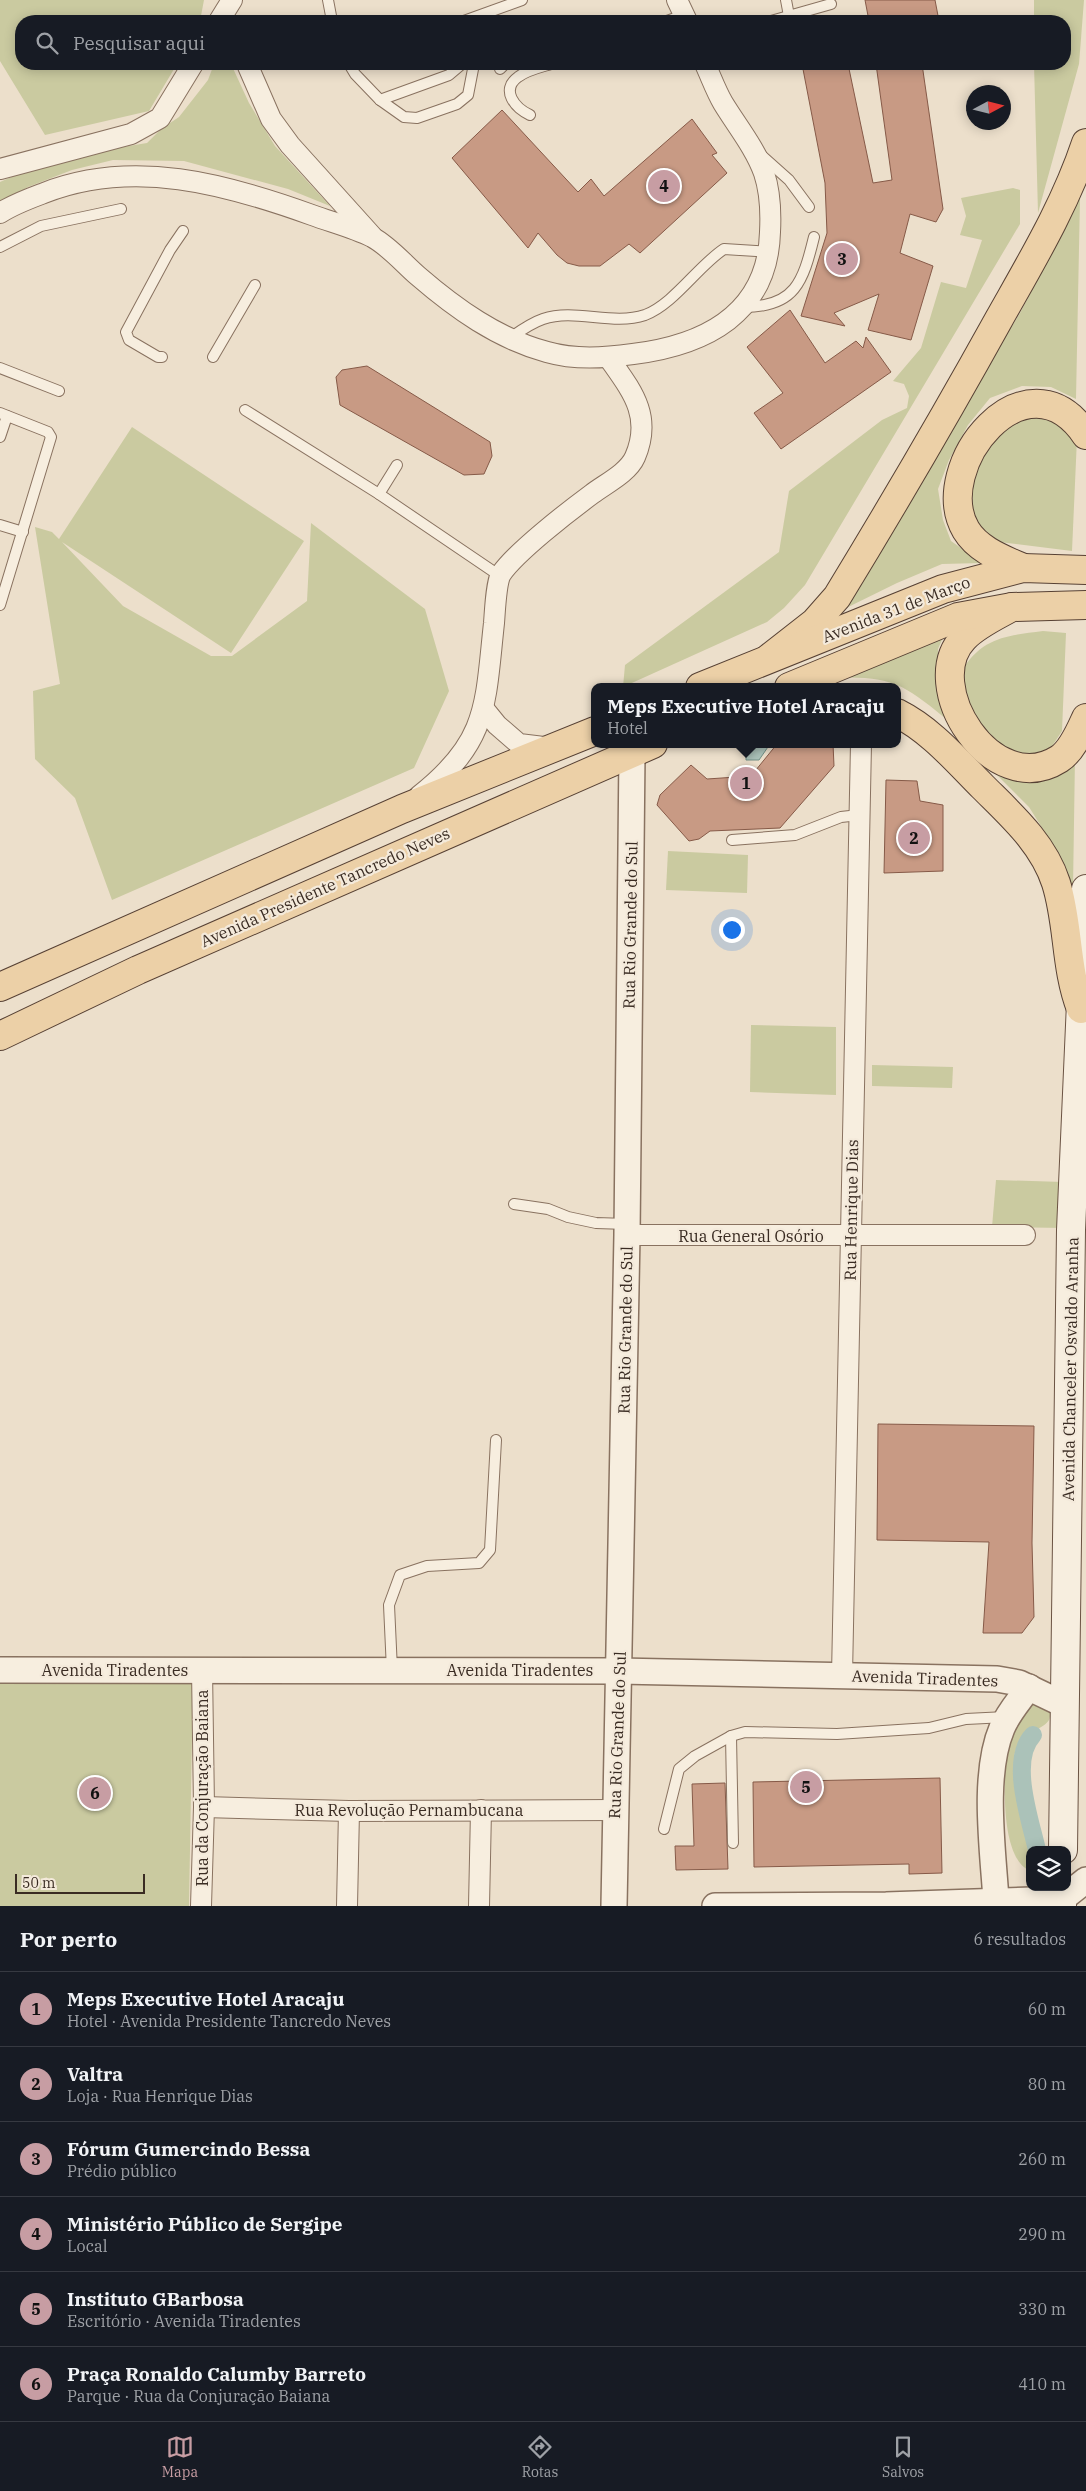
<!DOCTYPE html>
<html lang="pt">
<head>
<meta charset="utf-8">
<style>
  body { margin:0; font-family:"IBM Plex Serif",serif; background:#20242c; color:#f1f3f6 }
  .controls { position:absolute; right:15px; bottom:15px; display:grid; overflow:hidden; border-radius:10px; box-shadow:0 2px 12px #0003 }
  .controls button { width:45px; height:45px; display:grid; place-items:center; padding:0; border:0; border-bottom:1px solid #363941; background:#171b24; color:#f1f3f6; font:25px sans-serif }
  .compass { position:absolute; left:966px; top:85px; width:45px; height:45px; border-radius:50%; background:#171b24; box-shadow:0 2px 12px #0003; rotate:83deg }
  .scale { position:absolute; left:15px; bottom:12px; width:130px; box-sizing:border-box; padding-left:5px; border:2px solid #3a2c23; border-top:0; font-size:14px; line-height:18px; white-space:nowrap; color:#3a2c23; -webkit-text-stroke:4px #f4eadb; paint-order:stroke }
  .you { position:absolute; left:731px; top:929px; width:18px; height:18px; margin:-12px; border:4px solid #fff; border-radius:50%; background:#1a73e8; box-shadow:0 0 0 8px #1a73e833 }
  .badge { display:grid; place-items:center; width:32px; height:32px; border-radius:50%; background:#c79da3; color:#111; font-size:16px; font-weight:700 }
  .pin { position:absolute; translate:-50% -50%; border:2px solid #fff; box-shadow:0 1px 5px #0006 }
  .popup { position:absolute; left:591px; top:683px; width:310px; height:65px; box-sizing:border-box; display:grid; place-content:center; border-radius:10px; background:#171b24; filter:drop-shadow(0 1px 4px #0005); font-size:16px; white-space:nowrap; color:#9ea1a6 }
  .popup b { font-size:19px; color:#f1f3f6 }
  .popup::after { content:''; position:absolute; left:50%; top:100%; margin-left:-10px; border:10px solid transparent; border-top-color:#171b24 }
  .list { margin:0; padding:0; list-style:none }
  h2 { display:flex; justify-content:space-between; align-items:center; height:65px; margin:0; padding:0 20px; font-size:21px }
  h2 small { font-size:16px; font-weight:400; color:#9ea1a6 }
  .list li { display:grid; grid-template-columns:32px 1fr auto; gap:15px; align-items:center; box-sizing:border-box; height:75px; padding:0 20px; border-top:1px solid #363941 }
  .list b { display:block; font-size:19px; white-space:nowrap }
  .list p { margin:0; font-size:16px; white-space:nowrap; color:#9ea1a6 }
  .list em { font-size:16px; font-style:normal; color:#9ea1a6 }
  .icon { flex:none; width:28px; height:28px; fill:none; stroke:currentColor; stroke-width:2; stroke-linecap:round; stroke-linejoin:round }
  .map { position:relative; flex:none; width:1086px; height:1906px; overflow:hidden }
  .search { position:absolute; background:#171b24; box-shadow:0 2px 12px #0003; left:15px; right:15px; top:15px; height:55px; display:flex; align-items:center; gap:12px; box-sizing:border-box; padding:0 18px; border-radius:20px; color:#9ea1a6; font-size:19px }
  .sheet { height:515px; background:#171b24 }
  nav { display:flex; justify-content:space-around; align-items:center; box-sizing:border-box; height:70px; border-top:1px solid #363941; background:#171b24; font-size:14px; color:#9ea1a6 }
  nav a { display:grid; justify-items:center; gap:2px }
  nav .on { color:#c79da3 }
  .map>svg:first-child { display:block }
</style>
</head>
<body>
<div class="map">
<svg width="1086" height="1906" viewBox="0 0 1086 1906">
  <rect width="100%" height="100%" fill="#ecdfcb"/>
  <g fill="#cacaa0">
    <polygon points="0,0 204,0 200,21 21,21 21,64 177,64 149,111 45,135 0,61"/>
    <polygon points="1034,0 1084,0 1079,64 1038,213 1034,64 1065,64 1065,21 1034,21"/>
    <polygon points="214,64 231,64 249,103 275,146 330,206 288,189 184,161 113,160 72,170 28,187 0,203 0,182 30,169 98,151 147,143 161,129 179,117 208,80"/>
    <polygon points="1013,188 1020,190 1020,224 805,585 784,608 767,622 623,687 625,665 779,552 789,491 882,420 907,408 909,396 904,384 893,381 921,348 941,282 966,288 982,240 960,235 966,216 961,198"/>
    <polygon points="1080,198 1076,399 1051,387 1022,386 990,398 968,425 949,460 938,489 943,520 951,541 982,563 942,564 897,583 834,614 1020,313"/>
    <polygon points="1051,411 1077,438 1072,551 991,541 974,522 972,490 980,454 1002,421"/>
    <polygon points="132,427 304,541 231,653 62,542 123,606 211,656 232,656 307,601 311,523 425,609 449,691 414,768 112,900 75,798 35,759 33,691 60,684 35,527 52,532 59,539"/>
    <path d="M948 626 938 649V666L951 723C903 683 892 675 828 678Z"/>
    <path d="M1043 631 1066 633 1062 731 1049 751 1033 758 975 738 961 672C982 637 1006 636 1043 631Z"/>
    <polygon points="979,757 1075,757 1073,888 1056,850 1029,807"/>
    <polygon points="668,851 748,855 747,893 666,890"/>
    <polygon points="751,1025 836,1027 836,1095 750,1092"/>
    <polygon points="872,1065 953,1067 952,1088 872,1086"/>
    <polygon points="996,1180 1063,1182 1064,1228 992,1227"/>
    <polygon points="0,1678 193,1680 189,1906 0,1906"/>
    <path d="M1018 1699 1051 1701C1050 1707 1051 1716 1049 1720 1044 1729 1026 1731 1017 1747 1007 1764 1026 1830 1032 1850H1030V1871C998 1857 1004 1770 1008 1741 1010 1727 1015 1713 1018 1699Z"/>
  </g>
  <polygon fill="#abc2b9" stroke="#729086" points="749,744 770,744 759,760 746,760 746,746"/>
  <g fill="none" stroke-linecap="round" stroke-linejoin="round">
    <path stroke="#abc2b9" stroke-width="18" d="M1033 1735C1009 1760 1030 1819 1037 1850"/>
  </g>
  <g fill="#c89a84" stroke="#865a48">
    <polygon points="865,0 935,0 939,21 869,21"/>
    <polygon points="802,64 848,64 873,183 892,180 876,64 922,64 943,209 936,222 910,214 900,253 933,266 911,340 868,330 879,294 834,313 845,326 801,316 827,233 825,183"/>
    <polygon points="502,110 578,192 591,179 604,196 692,119 717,153 712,155 727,173 640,253 629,244 600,266 579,266 567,263 557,255 538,233 528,248 452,158"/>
    <polygon points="790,310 825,363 856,341 863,348 866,337 891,372 781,449 754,413 783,393 747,347"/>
    <polygon points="367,366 490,442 492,456 484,474 464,475 340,405 336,377 342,370"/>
    <polygon points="777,744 833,744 834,766 780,828 710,831 699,839 689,841 657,805 660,795 691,765 707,779 751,776"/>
    <polygon points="886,780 917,781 920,801 943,805 943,871 884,873"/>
    <polygon points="878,1424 1034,1426 1032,1543 1034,1617 1022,1633 983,1633 989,1542 877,1540"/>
    <polygon points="940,1778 942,1873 909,1874 909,1864 754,1867 753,1782"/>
    <polygon points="725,1783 728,1869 676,1870 675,1846 694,1846 692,1784"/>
  </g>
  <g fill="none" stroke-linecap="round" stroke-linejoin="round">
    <g stroke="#897260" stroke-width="12">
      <g id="service">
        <polyline points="328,0 332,21"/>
        <polyline points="786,0 789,16"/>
        <polyline points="464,21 522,0"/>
        <polyline points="667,21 684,15"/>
        <polyline points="771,21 831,4"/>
        <polyline points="349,64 355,74 380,100 404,117 417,118 457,104 468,95 474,64"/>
        <polyline points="500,69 505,64"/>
        <polyline points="380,100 449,75 462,64"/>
        <path d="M530 115C515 108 500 90 518 77 527 70 541 67 551 64"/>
        <polyline points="761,155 789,180 809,207"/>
        <polyline points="0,247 41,226 121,209"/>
        <path d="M744 307C795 307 803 282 814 237"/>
        <path d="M510 338C520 331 531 323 543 319 575 308 612 326 645 315 674 304 698 266 724 249L770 252"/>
        <polyline points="162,357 158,357 129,340 126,332 170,250 183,231"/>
        <polyline points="213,357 255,285"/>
        <polyline points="0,368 59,391"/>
        <polyline points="245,410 379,494 500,576"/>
        <polyline points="0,413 48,432 51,437 0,605"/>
        <polyline points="0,437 7,416"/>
        <polyline points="379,494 397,465"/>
        <polyline points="0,525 23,532"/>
        <polyline points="732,840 795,835 841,817 859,815"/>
        <polyline points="514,1204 548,1209 568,1217 596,1223 627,1224"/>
        <polyline points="392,1670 389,1605 400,1575 427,1566 479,1563 490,1550 496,1440"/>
        <polyline points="664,1829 679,1769 695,1756 731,1736"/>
        <polyline points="733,1843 731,1736 745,1732 837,1734 929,1728 966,1719 1006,1717"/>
      </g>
    </g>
    <g stroke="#897260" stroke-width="22">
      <g id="minor">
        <polyline points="677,0 687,21"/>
        <polyline points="219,21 232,0"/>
        <polyline points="247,64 271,119 290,145 372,236"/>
        <polyline points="0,169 131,134 160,118 193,64"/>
        <path d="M0 213C14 204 28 199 44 193 133 158 226 184 312 215 331 222 354 228 372 237 389 246 404 264 418 276 455 308 498 339 547 352 575 360 604 358 633 354 706 345 768 313 770 232 771 213 770 191 764 173 755 148 737 126 723 103 716 91 711 77 705 64"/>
        <polyline points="484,709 497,725 519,744 552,748"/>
        <path d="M419 796C489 741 485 705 494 623 495 611 496 583 501 574 516 552 569 511 592 494 605 484 628 473 635 457 653 415 631 390 608 357"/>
        <polyline points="627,1235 1025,1235"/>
        <polyline points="842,1675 861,744"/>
        <polyline points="204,1807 349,1811 615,1810"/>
        <polyline points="201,1906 204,1807 202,1669"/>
        <polyline points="347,1906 349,1811"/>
        <polyline points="479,1906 481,1810"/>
      </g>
    </g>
    <g stroke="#897260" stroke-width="28">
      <g id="tertiary">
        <polyline points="0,1670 619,1671 997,1679 1019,1683 1065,1705"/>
        <path d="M996 1900C993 1850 982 1775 1002 1728 1008 1713 1020 1700 1029 1687"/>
        <polyline points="614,1906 627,1235 632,753"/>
        <polyline points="715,1906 886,1905 1062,1899 1086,1880"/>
      </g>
    </g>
    <g stroke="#6b5343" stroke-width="30">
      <g id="secondary">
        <polyline points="1063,1850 1071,1230 1086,889"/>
        <polyline points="1062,1906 1063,1887"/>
      </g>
    </g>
    <g stroke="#574134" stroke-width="30">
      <g id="primary">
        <path d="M1023 568C1003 559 978 550 966 530 929 467 1026 347 1086 435"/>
        <path d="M1012 607C996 616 976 625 964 638 918 685 993 801 1059 759 1072 751 1080 731 1086 718"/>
        <path d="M769 658 815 622 837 597C893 505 947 413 999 319 1031 262 1065 206 1086 143"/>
        <polyline points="700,687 943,589 1023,568 1086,570"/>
        <polyline points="789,687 958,617 1012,607 1086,605"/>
        <path d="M897 713C931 730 956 760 983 787 1011 815 1043 843 1056 883 1069 924 1065 968 1081 1009"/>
        <polyline points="0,987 402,809 595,731"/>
        <polyline points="0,1036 138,970 653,744"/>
      </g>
    </g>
    <use href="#service" stroke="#f7eedf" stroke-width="10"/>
    <use href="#minor" stroke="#f7eedf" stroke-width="20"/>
    <use href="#tertiary" stroke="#f7eedf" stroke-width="25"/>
    <use href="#secondary" stroke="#f7eedf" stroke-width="28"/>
    <use href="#primary" stroke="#ecd0a7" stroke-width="28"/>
  </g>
  <g text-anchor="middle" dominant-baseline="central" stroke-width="4.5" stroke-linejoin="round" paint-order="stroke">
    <g font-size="16" fill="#3a2c23" stroke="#f4eadb">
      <text transform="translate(896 609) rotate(-21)">Avenida 31 de Março</text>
      <text transform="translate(325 887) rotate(-24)">Avenida Presidente Tancredo Neves</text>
      <text transform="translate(630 925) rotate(-89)">Rua Rio Grande do Sul</text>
      <text transform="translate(851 1210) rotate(-89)">Rua Henrique Dias</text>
      <text x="751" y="1236">Rua General Osório</text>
      <text transform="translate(625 1330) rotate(-89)">Rua Rio Grande do Sul</text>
      <text transform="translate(1070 1369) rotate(-89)">Avenida Chanceler Osvaldo Aranha</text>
      <text x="115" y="1670">Avenida Tiradentes</text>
      <text x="520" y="1670">Avenida Tiradentes</text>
      <text transform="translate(925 1678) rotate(2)">Avenida Tiradentes</text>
      <text transform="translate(617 1735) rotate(-88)">Rua Rio Grande do Sul</text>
      <text transform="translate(202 1788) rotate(-90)">Rua da Conjuração Baiana</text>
      <text x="409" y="1810">Rua Revolução Pernambucana</text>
    </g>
  </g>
</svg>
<div class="controls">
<button><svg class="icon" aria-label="layers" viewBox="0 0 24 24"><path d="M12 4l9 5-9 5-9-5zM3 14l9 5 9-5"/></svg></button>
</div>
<svg class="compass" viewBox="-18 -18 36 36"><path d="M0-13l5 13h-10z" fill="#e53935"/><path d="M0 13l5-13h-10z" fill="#9ea1a6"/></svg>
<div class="scale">50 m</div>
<div class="you"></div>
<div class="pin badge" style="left:746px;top:783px">1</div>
<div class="popup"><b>Meps Executive Hotel Aracaju</b>Hotel</div>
<div class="pin badge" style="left:914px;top:838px">2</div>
<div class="pin badge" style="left:842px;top:259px">3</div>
<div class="pin badge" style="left:664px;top:186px">4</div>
<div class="pin badge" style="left:806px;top:1787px">5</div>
<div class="pin badge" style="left:95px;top:1793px">6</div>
<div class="search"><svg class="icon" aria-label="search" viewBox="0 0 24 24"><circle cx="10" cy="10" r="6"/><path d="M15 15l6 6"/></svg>Pesquisar aqui</div>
</div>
<section class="sheet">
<h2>Por perto<small>6 resultados</small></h2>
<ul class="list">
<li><span class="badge">1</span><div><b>Meps Executive Hotel Aracaju</b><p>Hotel · Avenida Presidente Tancredo Neves</p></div><em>60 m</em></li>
<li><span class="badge">2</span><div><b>Valtra</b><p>Loja · Rua Henrique Dias</p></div><em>80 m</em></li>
<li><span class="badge">3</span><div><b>Fórum Gumercindo Bessa</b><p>Prédio público</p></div><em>260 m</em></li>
<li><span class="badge">4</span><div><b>Ministério Público de Sergipe</b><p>Local</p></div><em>290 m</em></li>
<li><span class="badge">5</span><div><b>Instituto GBarbosa</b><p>Escritório · Avenida Tiradentes</p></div><em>330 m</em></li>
<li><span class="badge">6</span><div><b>Praça Ronaldo Calumby Barreto</b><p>Parque · Rua da Conjuração Baiana</p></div><em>410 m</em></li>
</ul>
</section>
<nav>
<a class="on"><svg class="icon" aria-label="map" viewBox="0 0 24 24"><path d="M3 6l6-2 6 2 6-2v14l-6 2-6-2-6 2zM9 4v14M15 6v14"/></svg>Mapa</a>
<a><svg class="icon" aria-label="directions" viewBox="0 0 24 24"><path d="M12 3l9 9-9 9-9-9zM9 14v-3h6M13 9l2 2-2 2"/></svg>Rotas</a>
<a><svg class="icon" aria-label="saved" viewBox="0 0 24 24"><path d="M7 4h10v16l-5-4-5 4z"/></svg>Salvos</a>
</nav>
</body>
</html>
